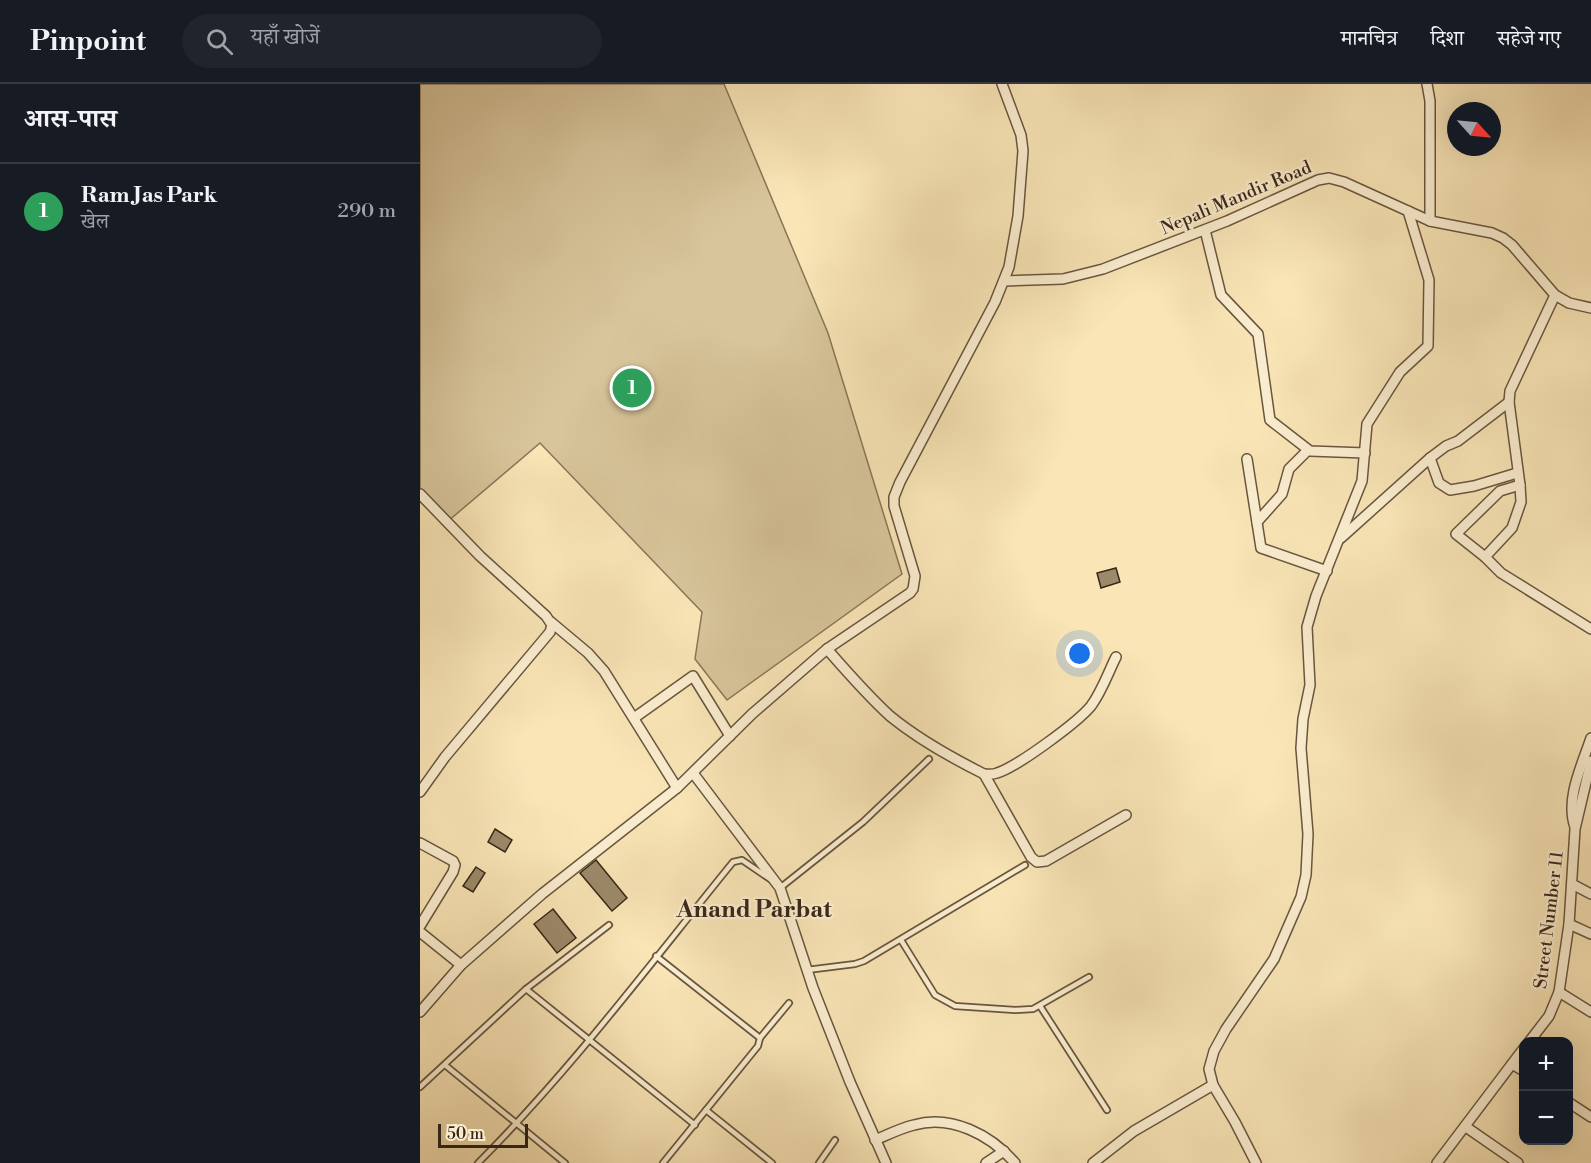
<!DOCTYPE html>
<html lang="hi">
<head>
<meta charset="utf-8">
<style>
  body { margin:0; font-family:"Libre Bodoni","Noto Serif Devanagari",serif; background:#20242c; color:#f1f3f6 }
  .controls { position:absolute; right:18px; bottom:18px; display:grid; overflow:hidden; border-radius:12px; box-shadow:0 6px 24px #0002 }
  .controls button { width:54px; height:54px; display:grid; place-items:center; padding:0; border:0; border-bottom:2px solid #363941; background:#171b24; color:#f1f3f6; font:30px sans-serif }
  .compass { position:absolute; left:1027px; top:18px; width:54px; height:54px; border-radius:50%; background:#171b24; box-shadow:0 6px 24px #0002; rotate:117deg }
  .scale { position:absolute; left:18px; bottom:15px; width:90px; box-sizing:border-box; padding-left:6px; border:3px solid #382717; border-top:0; font-size:16px; line-height:21px; white-space:nowrap; color:#382717; -webkit-text-stroke:4px #fbeed0; paint-order:stroke }
  .you { position:absolute; left:660px; top:570px; width:21px; height:21px; margin:-15px; border:4px solid #fff; border-radius:50%; background:#1a73e8; box-shadow:0 0 0 9px #1a73e833 }
  .badge { display:grid; place-items:center; width:39px; height:39px; border-radius:50%; background:#7c3aed; color:#fff; font-size:20px; font-weight:700 }
  .pin { position:absolute; translate:-50% -50%; border:3px solid #fff; box-shadow:0 2px 6px #0006 }
  .list { margin:0; padding:0; list-style:none }
  h2 { display:flex; justify-content:space-between; align-items:center; height:78px; margin:0; padding:0 24px; font-size:26px }
  h2 small { font-size:20px; font-weight:400; color:#9ea1a6 }
  .list li { display:grid; grid-template-columns:39px 1fr auto; gap:18px; align-items:center; box-sizing:border-box; height:96px; padding:0 24px; border-top:2px solid #363941 }
  .list b { display:block; font-size:22px; white-space:nowrap }
  .list p { margin:0; font-size:20px; white-space:nowrap; color:#9ea1a6 }
  .list em { font-size:20px; font-style:normal; color:#9ea1a6 }
  .icon { flex:none; width:33px; height:33px; fill:none; stroke:currentColor; stroke-width:2; stroke-linecap:round; stroke-linejoin:round }
  .map { position:relative; flex:none; width:1171px; height:1079px; overflow:hidden }
  header { display:flex; align-items:center; gap:36px; box-sizing:border-box; height:84px; padding:0 30px; background:#171b24; border-bottom:2px solid #363941 }
  header strong { font-size:28px }
  nav { display:flex; gap:33px; margin-inline-start:auto; font-size:21px }
  .search { width:420px; height:54px; background:#20242c; display:flex; align-items:center; gap:15px; box-sizing:border-box; padding:0 21px; border-radius:33px; color:#9ea1a6; font-size:22px }
  main { display:flex }
  aside { flex:1; background:#171b24 }
  .map>svg:first-child { display:block }
</style>
</head>
<body>
<header>
<strong>Pinpoint</strong>
<div class="search"><svg class="icon" aria-label="search" viewBox="0 0 24 24"><circle cx="10" cy="10" r="6"/><path d="M15 15l6 6"/></svg>यहाँ खोजें</div>
<nav><a>मानचित्र</a><a>दिशा</a><a>सहेजे गए</a></nav>
</header>
<main>
<aside>
<h2>आस-पास<small></small></h2>
<ul class="list">
<li><span class="badge" style="background:#2e9e5b">1</span><div><b>Ram Jas Park</b><p>खेल</p></div><em>290 m</em></li>
</ul>
</aside>
<div class="map">
<svg width="1171" height="1079" viewBox="0 0 1171 1079">
  <rect width="100%" height="100%" fill="#f9e5b6"/>
  <filter id="stains"><feTurbulence type="fractalNoise" baseFrequency=".00333" numOctaves="4"/><feColorMatrix values="0 0 0 0 .2 0 0 0 0 .09 0 0 0 0 .02 0 0 0 .5 -.17"/></filter>
  <radialGradient id="worn" r=".72"><stop offset=".6" stop-color="#630" stop-opacity="0"/><stop offset="1" stop-color="#630" stop-opacity=".3"/></radialGradient>
  <polygon fill="#d8c59b" stroke="#887659" stroke-width="1.5" points="0,0 304,0 408,249 482,490 307,616 275,575 282,528 120,359 27,438 0,405"/>
  <g fill="#9c8a6a" stroke="#382717" stroke-width="1.5">
    <polygon points="696,484 700,498 681,504 677,489"/>
    <polygon points="75,745 92,756 85,768 68,758"/>
    <polygon points="176,776 207,814 192,827 160,789"/>
    <polygon points="56,783 65,789 53,808 43,802"/>
    <polygon points="133,825 156,854 137,869 114,840"/>
  </g>
  <g fill="none" stroke-linecap="round" stroke-linejoin="round">
    <g stroke="#68563f" stroke-width="8">
      <g id="service">
        <polyline points="360,804 443,738 509,675"/>
        <polyline points="481,856 515,911 535,922 595,926 613,925 669,893"/>
        <polyline points="236,872 340,954 338,962 243,1079"/>
        <polyline points="387,886 435,880 444,877 605,781"/>
        <polyline points="106,905 189,841"/>
        <polyline points="620,922 687,1026"/>
        <polyline points="340,954 369,919"/>
        <polyline points="25,981 145,1079"/>
        <polyline points="0,1003 106,905 275,1041"/>
        <polyline points="286,1026 352,1079"/>
        <path d="M58 1079C151 986 230 880 313 778L322 776 350 795"/>
        <polyline points="399,1079 415,1056"/>
      </g>
    </g>
    <g stroke="#68563f" stroke-width="12">
      <g id="minor">
        <polyline points="1007,0 1010,17 1010,137"/>
        <polyline points="785,146 801,211 838,250 850,336 890,367 945,369"/>
        <polyline points="584,197 643,195 683,185 807,137 898,96 909,94 924,98 1010,137 1072,149 1083,154 1092,161 1135,211 1149,219 1171,224"/>
        <polyline points="1135,211 1090,307 1089,318 1100,401 1101,418 1092,444 1065,473 1081,489 1171,545"/>
        <polyline points="1010,374 1019,399 1030,406 1054,402 1097,389"/>
        <polyline points="827,375 841,464 907,487"/>
        <polyline points="0,410 60,472 126,532 132,541 130,548 25,673 0,708"/>
        <polyline points="837,438 862,410 869,385 888,366"/>
        <polyline points="921,454 1010,374 1026,362 1038,357 1089,318"/>
        <polyline points="1065,473 1036,450 1080,407 1100,401"/>
        <polyline points="131,538 168,569 184,587 257,704"/>
        <path d="M407 565C427 588 447 611 470 632 498 655 532 674 564 690 569 690 573 691 577 689 597 683 658 638 671 622 682 607 688 589 696 573"/>
        <polyline points="214,634 273,592 310,652"/>
        <polyline points="273,689 360,804 393,904 430,998 466,1079"/>
        <polyline points="564,690 611,773 617,778 626,777 706,731"/>
        <path d="M1155 743C1145 715 1162 681 1171 654"/>
        <polyline points="0,759 33,777 35,781 33,788 0,842"/>
        <polyline points="1152,800 1171,810"/>
        <polyline points="1149,840 1171,850"/>
        <polyline points="0,848 41,881"/>
        <polyline points="1139,908 1171,928"/>
        <polyline points="0,928 41,881 122,810 257,704 332,630 407,565 490,509 493,505 495,492 474,422 474,413 480,398 575,218 589,183 598,132 603,67 601,51 582,0"/>
        <polyline points="1109,958 1129,932 1139,908 1149,840 1155,745 1171,677"/>
        <polyline points="1092,980 1104,987"/>
        <polyline points="1148,1018 1171,1033"/>
        <polyline points="1046,1043 1098,1079"/>
        <path d="M455 1056C467 1051 481 1044 494 1041 531 1030 571 1051 595 1079"/>
        <polyline points="566,1079 584,1067"/>
        <polyline points="673,1079 714,1047 793,1001"/>
        <polyline points="836,1079 815,1038 793,1001 789,985 794,967 806,945 854,875 881,813 886,791 888,750 881,664 883,635 890,601 887,543 896,512 942,397 947,340 980,288 1008,262 1009,196 988,127"/>
        <polyline points="1017,1079 1104,964"/>
      </g>
    </g>
    <use href="#service" stroke="#fbeed0" stroke-width="4.5"/>
    <use href="#minor" stroke="#fbeed0" stroke-width="9"/>
  </g>
  <g text-anchor="middle" dominant-baseline="central" stroke-width="4.5" stroke-linejoin="round" paint-order="stroke">
    <g font-size="18" fill="#382717" stroke="#fbeed0">
      <text transform="translate(816 114) rotate(-23)">Nepali Mandir Road</text>
      <text transform="translate(1129 836) rotate(-83)">Street Number 11</text>
    </g>
    <g font-size="24" font-weight="bold" fill="#382717" stroke="#fbeed0">
      <text x="334" y="826">Anand Parbat</text>
    </g>
  </g>
  <rect width="100%" height="100%" filter="url(#stains)"/>
  <rect width="100%" height="100%" fill="url(#worn)"/>
</svg>
<div class="controls">
<button>+</button>
<button>−</button>
</div>
<svg class="compass" viewBox="-18 -18 36 36"><path d="M0-13l5 13h-10z" fill="#e53935"/><path d="M0 13l5-13h-10z" fill="#9ea1a6"/></svg>
<div class="scale">50 m</div>
<div class="you"></div>
<div class="pin badge" style="left:212px;top:304px;background:#2e9e5b">1</div>
</div>
</main>
</body>
</html>
